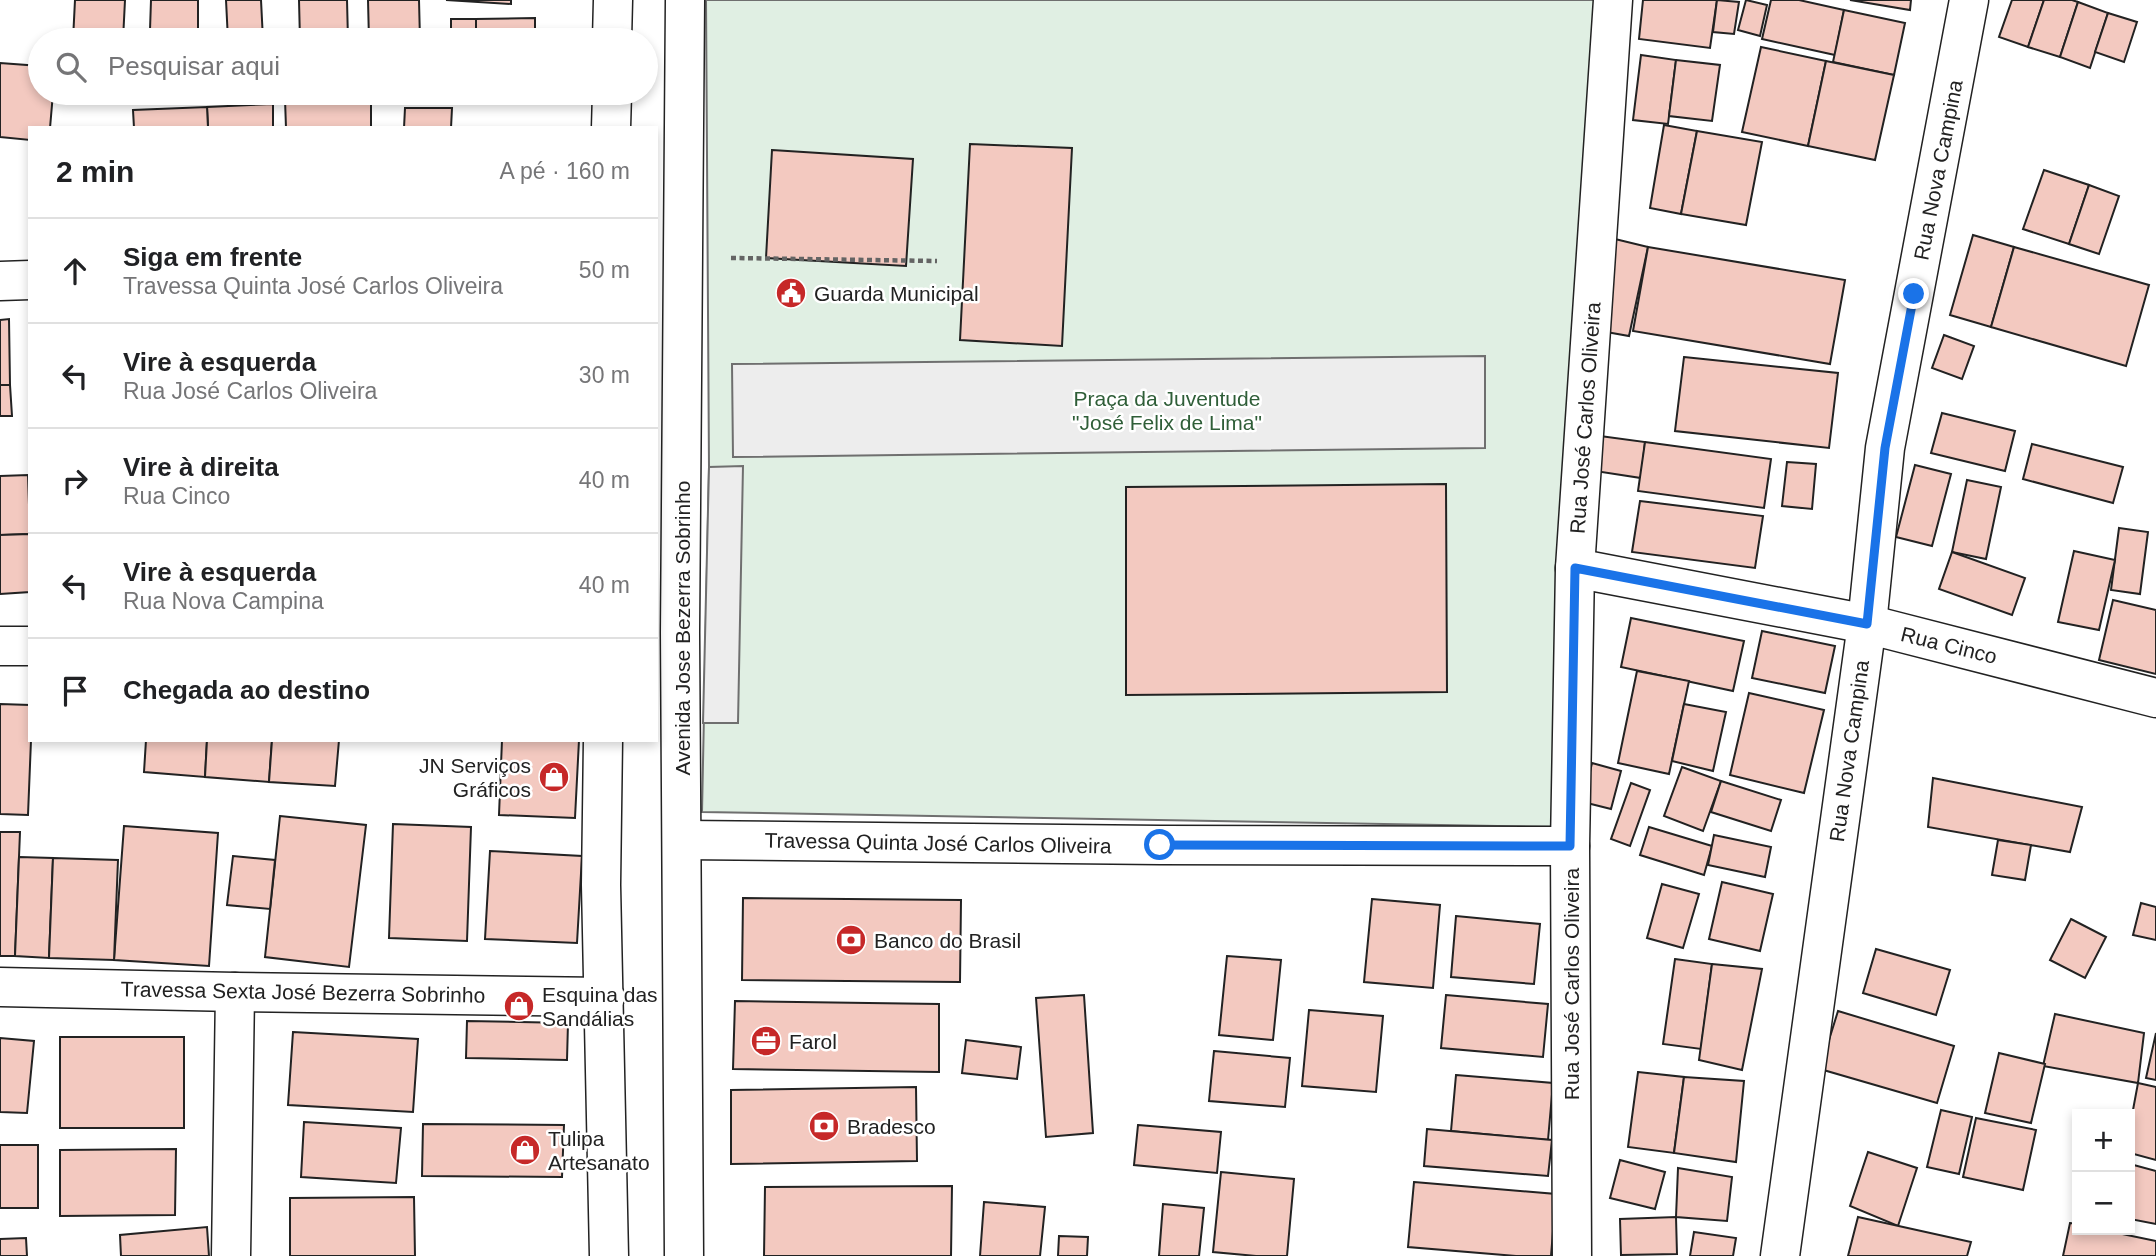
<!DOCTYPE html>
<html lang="pt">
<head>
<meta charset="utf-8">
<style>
  body { margin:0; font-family:Arial,sans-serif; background:#f6f6f6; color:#202124 }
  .controls { position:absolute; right:21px; bottom:21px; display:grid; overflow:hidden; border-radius:0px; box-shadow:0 4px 10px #0003 }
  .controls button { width:63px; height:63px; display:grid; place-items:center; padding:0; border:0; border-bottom:2px solid #e0e0e0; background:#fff; color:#202124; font:35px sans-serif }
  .stop { position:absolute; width:21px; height:21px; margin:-16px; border:5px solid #1a73e8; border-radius:50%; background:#fff }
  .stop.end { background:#1a73e8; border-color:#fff; box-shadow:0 2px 7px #0008 }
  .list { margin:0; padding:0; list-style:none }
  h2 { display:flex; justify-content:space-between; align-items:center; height:91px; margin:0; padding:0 28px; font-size:30px }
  h2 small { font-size:23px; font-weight:400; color:#757577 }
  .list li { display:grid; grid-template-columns:46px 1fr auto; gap:21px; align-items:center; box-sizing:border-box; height:105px; padding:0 28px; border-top:2px solid #e0e0e0 }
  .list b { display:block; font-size:26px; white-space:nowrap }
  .list p { margin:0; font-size:23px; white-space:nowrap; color:#757577 }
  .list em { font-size:23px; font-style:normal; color:#757577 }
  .icon { flex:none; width:38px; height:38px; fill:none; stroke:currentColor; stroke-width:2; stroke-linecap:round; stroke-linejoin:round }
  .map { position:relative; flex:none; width:2156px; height:1256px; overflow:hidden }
  .search { position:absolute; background:#fff; box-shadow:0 4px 10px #0003; left:28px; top:28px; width:630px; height:77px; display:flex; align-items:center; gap:18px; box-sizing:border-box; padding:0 24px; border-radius:38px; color:#757577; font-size:26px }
  .panel { position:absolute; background:#fff; box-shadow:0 4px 10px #0003; left:28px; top:126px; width:630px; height:616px; border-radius:0px }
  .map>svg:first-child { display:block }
</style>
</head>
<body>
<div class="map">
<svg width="2156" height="1256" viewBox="0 0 2156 1256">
  <rect width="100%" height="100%" fill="#fff"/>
  <polygon fill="#e0efe3" stroke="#6f6f6f" stroke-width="2" points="706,0 1597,0 1559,827 702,812 709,467"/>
  <g fill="#ededed" stroke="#6f6f6f" stroke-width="2">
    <polygon points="1485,356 1485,448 733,457 732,364"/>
    <polygon points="743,466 738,723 703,723 709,467"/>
  </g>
  <g fill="#f3c9c0" stroke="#222" stroke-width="2">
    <polygon points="75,0 125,0 123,40 73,40"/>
    <polygon points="151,0 198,0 198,31 150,30"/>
    <polygon points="226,0 261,0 263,40 228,40"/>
    <polygon points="299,0 347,0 348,40 300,40"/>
    <polygon points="368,0 419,0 420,40 369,40"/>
    <polygon points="446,0 511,0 511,4"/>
    <polygon points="1643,0 1717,0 1710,48 1639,39"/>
    <polygon points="1717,0 1739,2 1734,34 1713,32"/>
    <polygon points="1746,0 1767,5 1760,36 1738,30"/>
    <polygon points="1771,0 1799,0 1844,10 1835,55 1762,39"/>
    <polygon points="1850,0 1911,0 1910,10"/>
    <polygon points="2012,0 2044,0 2028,47 1999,37"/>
    <polygon points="2044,0 2072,0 2078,2 2060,57 2028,47"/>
    <polygon points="2078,2 2108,13 2090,68 2060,57"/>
    <polygon points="1844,10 1905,23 1894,75 1833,62"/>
    <polygon points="2108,13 2137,22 2124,62 2095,52"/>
    <polygon points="535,18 535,40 476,40 476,19"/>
    <rect x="451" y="19" width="25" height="21"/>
    <polygon points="1761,47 1826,61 1808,146 1742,132"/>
    <polygon points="1641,55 1676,60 1668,124 1633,120"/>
    <polygon points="1676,60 1720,65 1712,121 1669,116"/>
    <polygon points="1826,61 1894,75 1875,160 1808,146"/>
    <polygon points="0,63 40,66 40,93 53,93 50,128 30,128 30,140 0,137"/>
    <polygon points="68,93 129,93 129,94 69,99"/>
    <polygon points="463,93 558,93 463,97"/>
    <polygon points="371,97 371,128 286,128 285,99"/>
    <polygon points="273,104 273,128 208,128 207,107"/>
    <polygon points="207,107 208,128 134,128 133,110"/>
    <polygon points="405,108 452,108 451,128 404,128"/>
    <polygon points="1664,125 1697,131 1681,214 1650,208"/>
    <polygon points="1697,131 1762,142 1746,225 1681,214"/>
    <polygon points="970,144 1072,148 1062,346 960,340"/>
    <polygon points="772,150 913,159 906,266 766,258"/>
    <polygon points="2044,170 2089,185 2069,244 2023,229"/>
    <polygon points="2089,185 2119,196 2099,254 2069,244"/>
    <polygon points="1973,235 2014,247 1991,327 1950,315"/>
    <polygon points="1615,239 1648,247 1629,336 1595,330"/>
    <polygon points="1648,247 1845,280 1830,364 1633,331"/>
    <polygon points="2014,247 2149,285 2126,366 1991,327"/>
    <polygon points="9,319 10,385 0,385 0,320"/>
    <polygon points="1944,335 1974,346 1962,379 1932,368"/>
    <polygon points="1684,357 1838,373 1829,448 1675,431"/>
    <polygon points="0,385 10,385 12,416 0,416"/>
    <polygon points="1942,413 2015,431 2005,471 1931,453"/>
    <polygon points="1600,436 1645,442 1641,478 1595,471"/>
    <polygon points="1645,442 1771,459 1764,508 1638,491"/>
    <polygon points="2032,444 2123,467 2113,503 2023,479"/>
    <polygon points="1787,462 1816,464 1812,509 1782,506"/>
    <polygon points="1915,465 1951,474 1932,546 1896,537"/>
    <polygon points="28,475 30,534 0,535 0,476"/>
    <polygon points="1967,480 2001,487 1986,559 1952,552"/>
    <polygon points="1446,484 1447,692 1126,695 1126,487"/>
    <polygon points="1640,501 1763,516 1755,568 1632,552"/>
    <polygon points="2119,528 2148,532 2140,594 2111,590"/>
    <polygon points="30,534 30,592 0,594 0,535"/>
    <polygon points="2074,551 2115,560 2099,630 2058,622"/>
    <polygon points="1952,552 2025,578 2012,615 1939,589"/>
    <polygon points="2113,600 2156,610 2156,674 2099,660"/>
    <polygon points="1631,618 1744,641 1733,691 1621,667"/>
    <polygon points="1762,631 1835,646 1825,693 1752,678"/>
    <polygon points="1637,671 1689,681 1669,774 1618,763"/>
    <polygon points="1749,693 1824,710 1804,793 1730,775"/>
    <polygon points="0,704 30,705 31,740 28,815 0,814"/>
    <polygon points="1684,704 1726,712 1713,771 1672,761"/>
    <polygon points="146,740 207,740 205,777 144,772"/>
    <polygon points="207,740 272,740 269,782 205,777"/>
    <polygon points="272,740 339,740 335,786 269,782"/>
    <polygon points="502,740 579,740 575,818 499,815"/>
    <polygon points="1592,763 1621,771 1611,809 1583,802"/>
    <polygon points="1682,767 1721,781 1703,831 1664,816"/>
    <polygon points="1933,778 2082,807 2070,852 1928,827"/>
    <polygon points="1721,781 1781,800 1771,831 1711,812"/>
    <polygon points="1631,783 1650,790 1630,846 1611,839"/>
    <polygon points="280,816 366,825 349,967 265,957"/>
    <polygon points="393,824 471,827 467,941 389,938"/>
    <polygon points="124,826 218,833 209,966 114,960"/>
    <polygon points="1649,827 1712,846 1704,875 1640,855"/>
    <polygon points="0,832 20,832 15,956 0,956"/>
    <polygon points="1714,835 1771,847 1765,877 1708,865"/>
    <polygon points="1998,840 2031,845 2025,880 1992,875"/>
    <polygon points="490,851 582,856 577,943 485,939"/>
    <polygon points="233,856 275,860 270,909 227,905"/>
    <polygon points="19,857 53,858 49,958 15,956"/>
    <polygon points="53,858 118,860 114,960 49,958"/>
    <polygon points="1722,882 1773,894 1760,951 1709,939"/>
    <polygon points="1662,884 1699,894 1683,948 1647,938"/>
    <polygon points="743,898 961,900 960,982 742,980"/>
    <polygon points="1372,899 1440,905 1433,988 1364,982"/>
    <polygon points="2141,903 2156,907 2156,940 2133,935"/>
    <polygon points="1456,916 1540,924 1534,984 1451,977"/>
    <polygon points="2071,919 2106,937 2085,978 2050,960"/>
    <polygon points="1876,949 1950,970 1936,1015 1863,993"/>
    <polygon points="1227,956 1281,960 1273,1040 1219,1035"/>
    <polygon points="1675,959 1712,964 1701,1049 1663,1044"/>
    <polygon points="1712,964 1762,969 1742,1070 1699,1060"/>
    <polygon points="1084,995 1093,1133 1046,1137 1036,998"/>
    <polygon points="1446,995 1548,1004 1543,1057 1441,1048"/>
    <polygon points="735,1001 939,1004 939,1072 733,1069"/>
    <polygon points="1309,1010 1383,1016 1376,1092 1302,1086"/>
    <polygon points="1838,1011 1954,1046 1937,1103 1820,1069"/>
    <polygon points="2055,1014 2144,1033 2138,1083 2043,1066"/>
    <polygon points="467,1021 568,1023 567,1060 466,1058"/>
    <polygon points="293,1032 418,1039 413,1112 288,1105"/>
    <polygon points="2156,1033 2156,1080 2146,1078"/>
    <rect x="60" y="1037" width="124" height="91"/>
    <polygon points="0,1038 34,1041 27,1113 0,1112"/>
    <polygon points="966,1040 1021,1047 1017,1079 962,1073"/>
    <polygon points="1214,1051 1290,1058 1285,1107 1209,1101"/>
    <polygon points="1999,1053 2045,1064 2031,1123 1985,1113"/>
    <polygon points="1638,1072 1684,1077 1674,1153 1628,1147"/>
    <polygon points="1456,1075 1553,1083 1548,1140 1451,1131"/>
    <polygon points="1684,1077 1744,1081 1736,1162 1674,1153"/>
    <polygon points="2138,1083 2156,1087 2156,1160 2130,1153 2130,1126"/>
    <polygon points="916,1087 917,1161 731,1164 731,1090"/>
    <polygon points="1941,1110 1972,1117 1959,1174 1927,1167"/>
    <polygon points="1976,1118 2036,1130 2023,1190 1963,1177"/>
    <polygon points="304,1122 401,1128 396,1183 301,1177"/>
    <polygon points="423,1124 564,1125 562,1177 422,1176"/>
    <polygon points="1138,1125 1221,1132 1217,1173 1134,1165"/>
    <polygon points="1427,1129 1552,1140 1548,1176 1424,1166"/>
    <rect x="0" y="1145" width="38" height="63"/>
    <polygon points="176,1149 175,1215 60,1216 60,1150"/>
    <polygon points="1868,1152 1917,1168 1898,1226 1850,1206"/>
    <polygon points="1620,1160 1665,1172 1655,1209 1610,1198"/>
    <polygon points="2130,1164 2156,1171 2156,1224 2130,1219"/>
    <polygon points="1678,1168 1732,1177 1727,1221 1676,1217"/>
    <polygon points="1221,1172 1294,1179 1287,1256 1256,1256 1213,1252"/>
    <polygon points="1414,1182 1556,1194 1551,1256 1516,1256 1408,1247"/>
    <polygon points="952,1186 951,1256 764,1256 765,1187"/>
    <polygon points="414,1197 415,1256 290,1256 290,1198"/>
    <polygon points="984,1202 1045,1207 1040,1256 980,1256"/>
    <polygon points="1163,1204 1204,1208 1199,1256 1159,1256"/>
    <polygon points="1676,1217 1677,1254 1621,1255 1620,1219"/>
    <polygon points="1858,1217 1971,1242 1967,1256 1848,1256"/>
    <polygon points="2070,1223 2077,1224 2077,1230 2103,1230 2156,1241 2156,1256 2063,1256"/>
    <polygon points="207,1227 209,1256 121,1256 120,1235"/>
    <polygon points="1694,1232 1736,1238 1733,1256 1690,1256"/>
    <polygon points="1059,1236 1088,1237 1087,1256 1058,1256"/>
    <polygon points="26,1238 27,1256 0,1256 0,1239"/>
  </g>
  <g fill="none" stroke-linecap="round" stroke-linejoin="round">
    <g stroke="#222" stroke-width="41">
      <g id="street">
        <polyline points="0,281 30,280"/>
        <polyline points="1575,568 1867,624 2156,698"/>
        <polyline points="0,646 30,646"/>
        <polyline points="683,840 1160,845 1570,846"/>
        <polyline points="0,987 235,992 605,997"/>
        <polyline points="231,1256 235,992"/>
        <polyline points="1572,1256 1570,846 1575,568 1613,0"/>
        <polyline points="1780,1256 1867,624 1885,448 1969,0"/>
      </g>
    </g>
    <g stroke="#222" stroke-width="41">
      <g id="secondary">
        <polyline points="612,40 613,0"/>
        <polyline points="611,128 612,93"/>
        <polyline points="603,740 601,885 609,1256"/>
        <polyline points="684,1256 680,633 685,0"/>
      </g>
    </g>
    <polyline stroke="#646464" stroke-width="4.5" stroke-dasharray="5 3.5" stroke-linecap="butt" points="731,258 937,261"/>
    <use href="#street" stroke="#fff" stroke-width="38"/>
    <use href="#secondary" stroke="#fff" stroke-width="38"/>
  </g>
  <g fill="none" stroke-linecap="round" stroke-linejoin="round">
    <polyline stroke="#1a73e8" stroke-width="9" points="1160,845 1570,846 1575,568 1867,624 1885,448 1914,294"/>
  </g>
  <defs>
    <g id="civic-disc" transform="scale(1.575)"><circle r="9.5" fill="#c62828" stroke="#fff"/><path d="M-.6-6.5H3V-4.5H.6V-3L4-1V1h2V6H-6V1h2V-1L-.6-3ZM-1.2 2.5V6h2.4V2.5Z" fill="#fff"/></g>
    <g id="shop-disc" transform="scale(1.575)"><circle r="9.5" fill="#c62828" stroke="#fff"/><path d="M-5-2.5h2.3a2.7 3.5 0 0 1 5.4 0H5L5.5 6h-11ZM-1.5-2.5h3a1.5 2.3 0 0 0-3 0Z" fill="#fff"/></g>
    <g id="bank-disc" transform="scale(1.575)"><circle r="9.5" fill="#c62828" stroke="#fff"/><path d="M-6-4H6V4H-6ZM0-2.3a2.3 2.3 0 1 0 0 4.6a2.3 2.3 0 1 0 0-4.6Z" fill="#fff"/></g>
    <g id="office-disc" transform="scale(1.575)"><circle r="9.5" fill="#c62828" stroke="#fff"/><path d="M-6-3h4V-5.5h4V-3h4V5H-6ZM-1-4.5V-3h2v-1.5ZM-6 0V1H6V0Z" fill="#fff"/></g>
  </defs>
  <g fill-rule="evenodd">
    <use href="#civic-disc" x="791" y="293"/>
    <use href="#shop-disc" x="554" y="777"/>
    <use href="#bank-disc" x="851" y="940"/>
    <use href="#shop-disc" x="519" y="1006"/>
    <use href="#office-disc" x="766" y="1041"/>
    <use href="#bank-disc" x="824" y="1126"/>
    <use href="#shop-disc" x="525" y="1150"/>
  </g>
  <g text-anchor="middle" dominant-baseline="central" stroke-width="5" stroke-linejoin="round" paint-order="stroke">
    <g font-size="21" fill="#222" stroke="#fff">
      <text transform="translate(1938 170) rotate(-79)">Rua Nova Campina</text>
      <text transform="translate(1585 418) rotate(-86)">Rua José Carlos Oliveira</text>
      <text transform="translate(682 628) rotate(-90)">Avenida Jose Bezerra Sobrinho</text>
      <text transform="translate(1949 645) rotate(14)">Rua Cinco</text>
      <text transform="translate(1849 751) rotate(-82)">Rua Nova Campina</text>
      <text transform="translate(938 843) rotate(1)">Travessa Quinta José Carlos Oliveira</text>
      <text transform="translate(1571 984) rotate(-90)">Rua José Carlos Oliveira</text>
      <text transform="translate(303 992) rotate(1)">Travessa Sexta José Bezerra Sobrinho</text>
    </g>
    <g font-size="21" fill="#222" stroke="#fff" text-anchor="start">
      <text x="814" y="293">Guarda Municipal</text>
      <text x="531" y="765" text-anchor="end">JN Serviços<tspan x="531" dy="24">Gráficos</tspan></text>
      <text x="874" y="940">Banco do Brasil</text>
      <text x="542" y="994">Esquina das<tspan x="542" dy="24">Sandálias</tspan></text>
      <text x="789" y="1041">Farol</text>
      <text x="847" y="1126">Bradesco</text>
      <text x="548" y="1138">Tulipa<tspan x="548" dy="24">Artesanato</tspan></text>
    </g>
    <g font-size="21" fill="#2f5e38" stroke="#fff">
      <text x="1167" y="398">Praça da Juventude<tspan x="1167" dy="24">"José Felix de Lima"</tspan></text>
    </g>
  </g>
</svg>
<div class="controls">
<button>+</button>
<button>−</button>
</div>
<div class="stop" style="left:1160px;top:845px"></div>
<div class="stop end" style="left:1914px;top:294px"></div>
<div class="search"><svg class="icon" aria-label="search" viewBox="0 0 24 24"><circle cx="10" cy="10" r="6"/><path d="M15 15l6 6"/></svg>Pesquisar aqui</div>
<section class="panel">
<h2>2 min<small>A pé · 160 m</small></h2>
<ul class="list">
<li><svg class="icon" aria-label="ahead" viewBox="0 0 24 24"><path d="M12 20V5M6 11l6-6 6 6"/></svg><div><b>Siga em frente</b><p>Travessa Quinta José Carlos Oliveira</p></div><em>50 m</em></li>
<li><svg class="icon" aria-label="left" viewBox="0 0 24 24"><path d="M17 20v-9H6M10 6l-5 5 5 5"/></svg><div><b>Vire à esquerda</b><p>Rua José Carlos Oliveira</p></div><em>30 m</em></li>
<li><svg class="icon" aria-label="right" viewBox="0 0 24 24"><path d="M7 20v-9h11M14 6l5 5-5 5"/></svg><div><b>Vire à direita</b><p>Rua Cinco</p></div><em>40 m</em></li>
<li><svg class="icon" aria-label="left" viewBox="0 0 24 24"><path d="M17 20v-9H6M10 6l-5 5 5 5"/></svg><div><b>Vire à esquerda</b><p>Rua Nova Campina</p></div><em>40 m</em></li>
<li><svg class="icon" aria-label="arrive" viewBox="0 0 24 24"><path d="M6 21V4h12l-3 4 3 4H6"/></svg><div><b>Chegada ao destino</b></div></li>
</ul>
</section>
</div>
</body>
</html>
